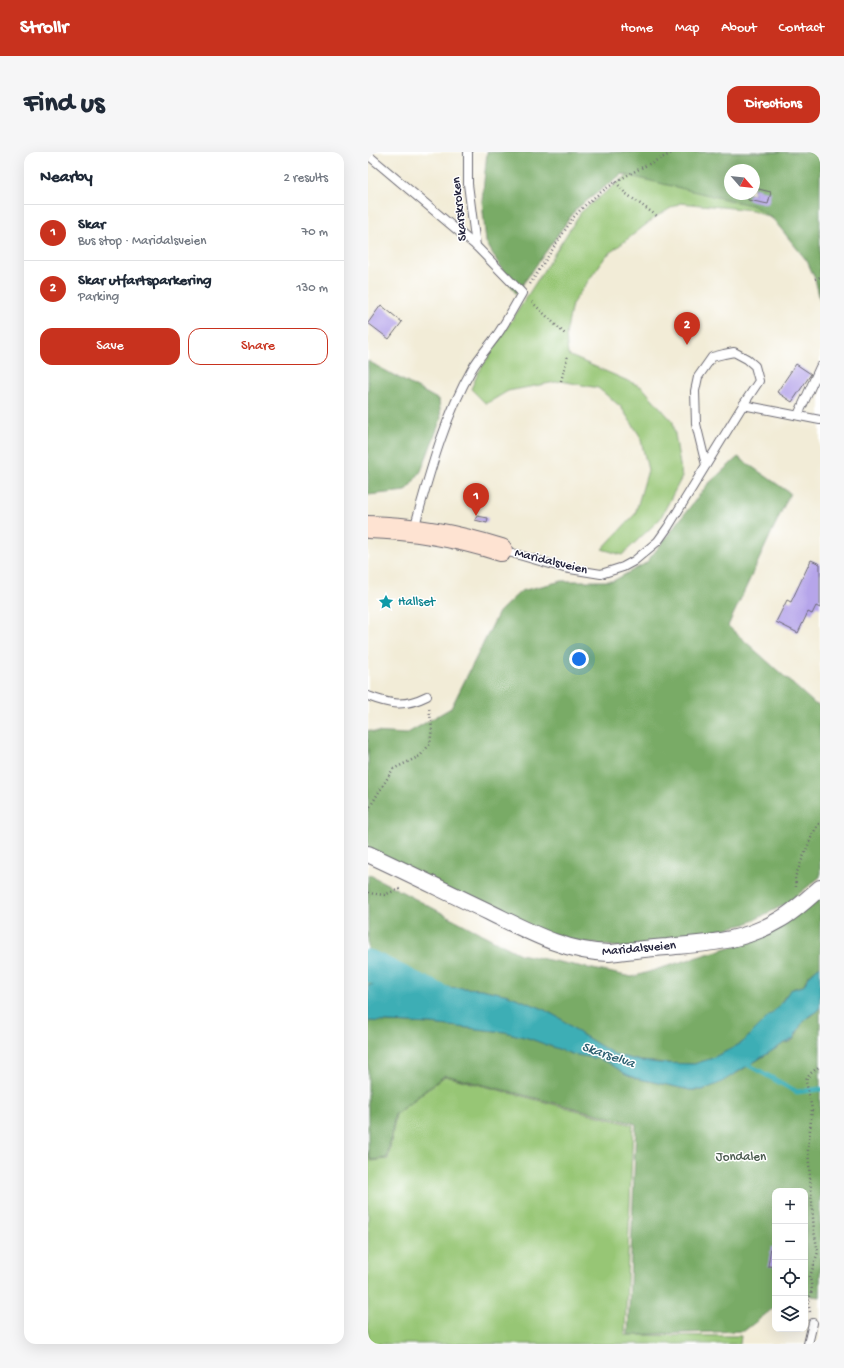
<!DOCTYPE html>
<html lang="en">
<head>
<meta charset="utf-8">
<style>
  body { margin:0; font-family:"Gochi Hand",sans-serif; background:#f6f6f7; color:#1f2937 }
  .controls { position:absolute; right:12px; bottom:12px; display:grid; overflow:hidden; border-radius:8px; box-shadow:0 4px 16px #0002 }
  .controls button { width:36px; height:36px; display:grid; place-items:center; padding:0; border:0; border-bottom:1px solid #e0e1e3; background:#fff; color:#1f2937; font:20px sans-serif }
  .compass { position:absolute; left:356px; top:12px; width:36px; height:36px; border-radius:50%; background:#fff; box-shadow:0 4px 16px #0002; rotate:118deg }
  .you { position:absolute; left:211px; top:507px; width:14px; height:14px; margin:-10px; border:3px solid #fff; border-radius:50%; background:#1a73e8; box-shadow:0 0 0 6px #1a73e833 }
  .badge { display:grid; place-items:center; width:26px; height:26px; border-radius:50%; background:#c8321e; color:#fff; font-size:13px; font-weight:700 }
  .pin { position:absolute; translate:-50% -33px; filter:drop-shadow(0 1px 2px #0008) }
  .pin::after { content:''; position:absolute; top:21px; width:14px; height:12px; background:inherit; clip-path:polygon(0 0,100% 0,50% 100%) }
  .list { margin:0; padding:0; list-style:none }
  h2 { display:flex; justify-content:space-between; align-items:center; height:52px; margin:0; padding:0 16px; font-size:17px }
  h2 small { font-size:13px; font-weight:400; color:#747a83 }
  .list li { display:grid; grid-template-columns:26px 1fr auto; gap:12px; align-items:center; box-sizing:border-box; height:56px; padding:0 16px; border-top:1px solid #e0e1e3 }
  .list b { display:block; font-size:15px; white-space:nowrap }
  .list p { margin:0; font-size:13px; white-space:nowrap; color:#747a83 }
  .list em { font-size:13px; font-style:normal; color:#747a83 }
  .actions { display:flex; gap:8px; padding:12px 16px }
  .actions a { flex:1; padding:9px 0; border:1px solid #c8321e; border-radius:12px; text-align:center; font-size:14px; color:#c8321e }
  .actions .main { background:#c8321e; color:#fff }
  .icon { flex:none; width:22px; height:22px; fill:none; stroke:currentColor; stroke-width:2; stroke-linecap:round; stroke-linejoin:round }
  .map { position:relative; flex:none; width:452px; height:1192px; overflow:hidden; border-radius:12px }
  header { display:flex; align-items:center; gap:24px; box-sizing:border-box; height:56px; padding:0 20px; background:#c8321e; color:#fff }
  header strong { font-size:19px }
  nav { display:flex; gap:22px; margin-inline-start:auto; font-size:14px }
  .intro { display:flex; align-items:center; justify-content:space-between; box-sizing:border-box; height:96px; padding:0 24px }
  h1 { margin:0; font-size:28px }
  .button { padding:10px 18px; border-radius:12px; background:#c8321e; color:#fff; font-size:14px; font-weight:700 }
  main { display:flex; gap:24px; padding:0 24px }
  aside { flex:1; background:#fff; border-radius:12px; box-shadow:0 4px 16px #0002 }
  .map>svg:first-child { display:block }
</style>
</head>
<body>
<header>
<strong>Strollr</strong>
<nav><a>Home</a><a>Map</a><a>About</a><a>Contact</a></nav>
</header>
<div class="intro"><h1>Find us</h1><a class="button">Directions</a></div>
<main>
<aside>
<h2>Nearby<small>2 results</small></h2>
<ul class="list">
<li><span class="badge">1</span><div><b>Skar</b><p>Bus stop · Maridalsveien</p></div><em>70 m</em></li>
<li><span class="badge">2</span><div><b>Skar utfartsparkering</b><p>Parking</p></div><em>130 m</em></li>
</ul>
<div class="actions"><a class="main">Save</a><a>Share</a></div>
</aside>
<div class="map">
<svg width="452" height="1192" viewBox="0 0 452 1192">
  <rect width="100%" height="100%" fill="#fff"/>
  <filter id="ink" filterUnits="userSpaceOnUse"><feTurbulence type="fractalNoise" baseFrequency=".025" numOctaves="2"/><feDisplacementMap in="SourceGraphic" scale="8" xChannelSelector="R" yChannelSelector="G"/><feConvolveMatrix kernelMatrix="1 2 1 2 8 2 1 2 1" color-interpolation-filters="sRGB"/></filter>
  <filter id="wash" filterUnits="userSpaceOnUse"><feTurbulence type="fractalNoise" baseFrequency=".012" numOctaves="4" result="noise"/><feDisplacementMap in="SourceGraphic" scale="16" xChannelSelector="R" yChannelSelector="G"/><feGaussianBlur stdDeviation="0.9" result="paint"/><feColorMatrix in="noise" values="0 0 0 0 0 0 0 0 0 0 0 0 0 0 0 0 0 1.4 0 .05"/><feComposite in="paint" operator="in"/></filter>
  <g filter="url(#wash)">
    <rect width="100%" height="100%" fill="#f2ecd7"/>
    <g fill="#97c674" stroke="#5c7458" fill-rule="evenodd">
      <path d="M307 0H412L405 67 385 58 312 51 289 64 238 104 204 152 198 183 200 203 274 235 305 270 314 325 292 367 254 403 234 397 267 362 280 318 272 284 253 255 230 236 193 229 140 239 118 252 103 237 110 221 213 60 254 27ZM362 18H386V42H362Z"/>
      <polygon points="77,924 265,973 257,1183 373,1184 372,1192 0,1192 0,1000 3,1009 20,1007 28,962"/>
    </g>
    <g fill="#79ab66" stroke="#4e6650" fill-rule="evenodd">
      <path d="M119 0H452V148L447 127 439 109 405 67 386 54 254 22 208 57 148 142 118 90 114 49ZM362 18H386V42H362Z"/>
      <polygon points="0,209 71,248 73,267 53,319 38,339 0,343"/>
      <polygon points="370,305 422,341 360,474 447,552 452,554 452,725 418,752 378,772 264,797 179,785 0,700 0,578 5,580 38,582 83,556 131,460 153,439 194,429 245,429 278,411 340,332"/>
      <polygon points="0,722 152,802 264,825 385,788 452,741 452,814 440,824 435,834 426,836 417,844 411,854 375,890 363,897 342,907 326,912 311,912 272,909 246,902 213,882 193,867 173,856 140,843 113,837 19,832 0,833"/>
      <path d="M452 855V1145L437 1143V1039H407V1155L376 1179 260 1183 268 972 77 923 27 962 19 1006 3 1008 0 997V869L63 872 137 880 160 886 204 902 231 907 241 911 256 921 267 926 322 938H335L369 921 415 892C419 891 423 890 426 887 429 883 430 877 433 872 439 865 447 862 452 855Z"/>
    </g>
    <polygon fill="#3caeb5" stroke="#2f6878" points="452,814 452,855 449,859 441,864 433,873 425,887 415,892 352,931 335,938 322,938 267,926 256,921 241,911 231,907 204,902 160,886 137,880 63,872 0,869 0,833 19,832 113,837 140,843 173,856 193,867 213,882 246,902 272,909 291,911 326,912 342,907 363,897 375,890 411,854 422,838 435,834 443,822"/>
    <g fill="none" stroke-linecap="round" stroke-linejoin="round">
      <polyline stroke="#3caeb5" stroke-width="5" points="377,911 429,940 452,937"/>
      <polyline stroke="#3caeb5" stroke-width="31" points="0,813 80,852"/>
    </g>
    <g id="blocks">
      <g fill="#b6a5ea">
        <polygon points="386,36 403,40 400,52 380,48 381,42 386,42"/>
        <polygon points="13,153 34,170 21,187 0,171"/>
        <polygon points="428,212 443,222 424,250 409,240"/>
        <polygon points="109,364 120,366 119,371 107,368"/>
        <polygon points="443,408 452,412 452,456 448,454 444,462 440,460 430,481 408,470 419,448 423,450"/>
        <polygon points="403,1095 407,1095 407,1115 400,1114"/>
      </g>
    </g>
  </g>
  <g filter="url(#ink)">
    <use href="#blocks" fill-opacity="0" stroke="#6b6972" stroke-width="1"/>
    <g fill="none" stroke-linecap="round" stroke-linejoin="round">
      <g stroke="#6b6972" stroke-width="10">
        <g id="lane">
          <polyline points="100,0 100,32 108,94"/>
          <path d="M0 3 108 94 154 141C146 155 138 170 129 183 121 194 111 205 104 217 76 266 61 323 46 377"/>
          <polyline points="375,253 452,268"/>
          <polyline points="430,263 452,215"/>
          <polyline points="134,398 196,416 233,422 255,415 266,409 290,389 300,375 375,253 391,229 387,214 379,207 366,200 356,202 344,205 330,225 327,239 328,272 338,313"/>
          <path d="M0 544C23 553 37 555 59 544"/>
          <polyline points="440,1192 445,1171"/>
        </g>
      </g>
      <g stroke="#6b6972" stroke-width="18">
        <path id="street" d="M0 702C41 721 81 741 121 760 160 779 197 800 241 801 261 799 280 796 299 795 340 791 375 790 411 768 426 760 439 747 452 736"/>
      </g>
      <g stroke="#6b6972" stroke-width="24">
        <path id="secondary" d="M0 375C46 376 89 384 133 398"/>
      </g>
      <g stroke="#6b6972" stroke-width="2.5" stroke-dasharray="1 3" stroke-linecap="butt">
        <polyline points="248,30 257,41 289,64"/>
        <polyline points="447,127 452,125"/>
        <path d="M162 132 205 66C231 35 270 17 306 0"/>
        <polyline points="164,150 198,183"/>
        <polyline points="193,229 200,203"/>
        <polyline points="0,658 25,617 52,604 62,592 64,576 61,556"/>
        <polyline points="428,735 427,725 445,681 452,670"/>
        <polyline points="0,741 16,743 34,736"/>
        <path d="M442 1160 440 1150 444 1138 442 1125 450 1100 446 1079 440 998 444 957 438 929C440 922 447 918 452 914"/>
      </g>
      <use href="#lane" stroke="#fff" stroke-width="8"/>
      <use href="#street" stroke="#fff" stroke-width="16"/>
      <use href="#secondary" stroke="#fee3d2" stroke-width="22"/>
    </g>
  </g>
  <defs>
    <g id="sight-bare" transform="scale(1.2)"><path d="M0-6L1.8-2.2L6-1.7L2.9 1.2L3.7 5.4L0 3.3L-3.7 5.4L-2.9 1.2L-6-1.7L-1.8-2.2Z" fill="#0f9aa8" stroke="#fff" stroke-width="2.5" paint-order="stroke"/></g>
  </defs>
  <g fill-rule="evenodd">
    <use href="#sight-bare" x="18" y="450"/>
  </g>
  <g text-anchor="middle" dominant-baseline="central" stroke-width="3" stroke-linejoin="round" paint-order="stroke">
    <g font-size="13" fill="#22223b" stroke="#fff">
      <text transform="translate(92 57) rotate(-96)">Skarskroken</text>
      <text transform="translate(183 410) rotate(14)">Maridalsveien</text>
      <text transform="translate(271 797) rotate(-5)">Maridalsveien</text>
    </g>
    <g font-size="13" fill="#0d838f" stroke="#fff" text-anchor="start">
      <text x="30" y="450">Hallset</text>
    </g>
    <g font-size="13" fill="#4b5b4f" stroke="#fff">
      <text x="373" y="1005">Jondalen</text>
    </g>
    <g font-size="14" font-style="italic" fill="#2e6172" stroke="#fff">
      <text transform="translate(240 904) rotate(19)">Skarselva</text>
    </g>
  </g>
</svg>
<div class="controls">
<button>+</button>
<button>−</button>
<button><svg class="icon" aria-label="locate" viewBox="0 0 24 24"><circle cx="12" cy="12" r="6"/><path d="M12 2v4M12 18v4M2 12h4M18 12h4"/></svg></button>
<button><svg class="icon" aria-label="layers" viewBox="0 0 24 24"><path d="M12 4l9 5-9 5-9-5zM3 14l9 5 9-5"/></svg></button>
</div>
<svg class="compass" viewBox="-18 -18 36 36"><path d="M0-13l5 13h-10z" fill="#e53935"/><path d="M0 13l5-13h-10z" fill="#747a83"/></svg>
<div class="you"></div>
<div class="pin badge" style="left:108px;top:364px">1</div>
<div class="pin badge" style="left:319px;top:193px">2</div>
</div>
</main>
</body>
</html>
